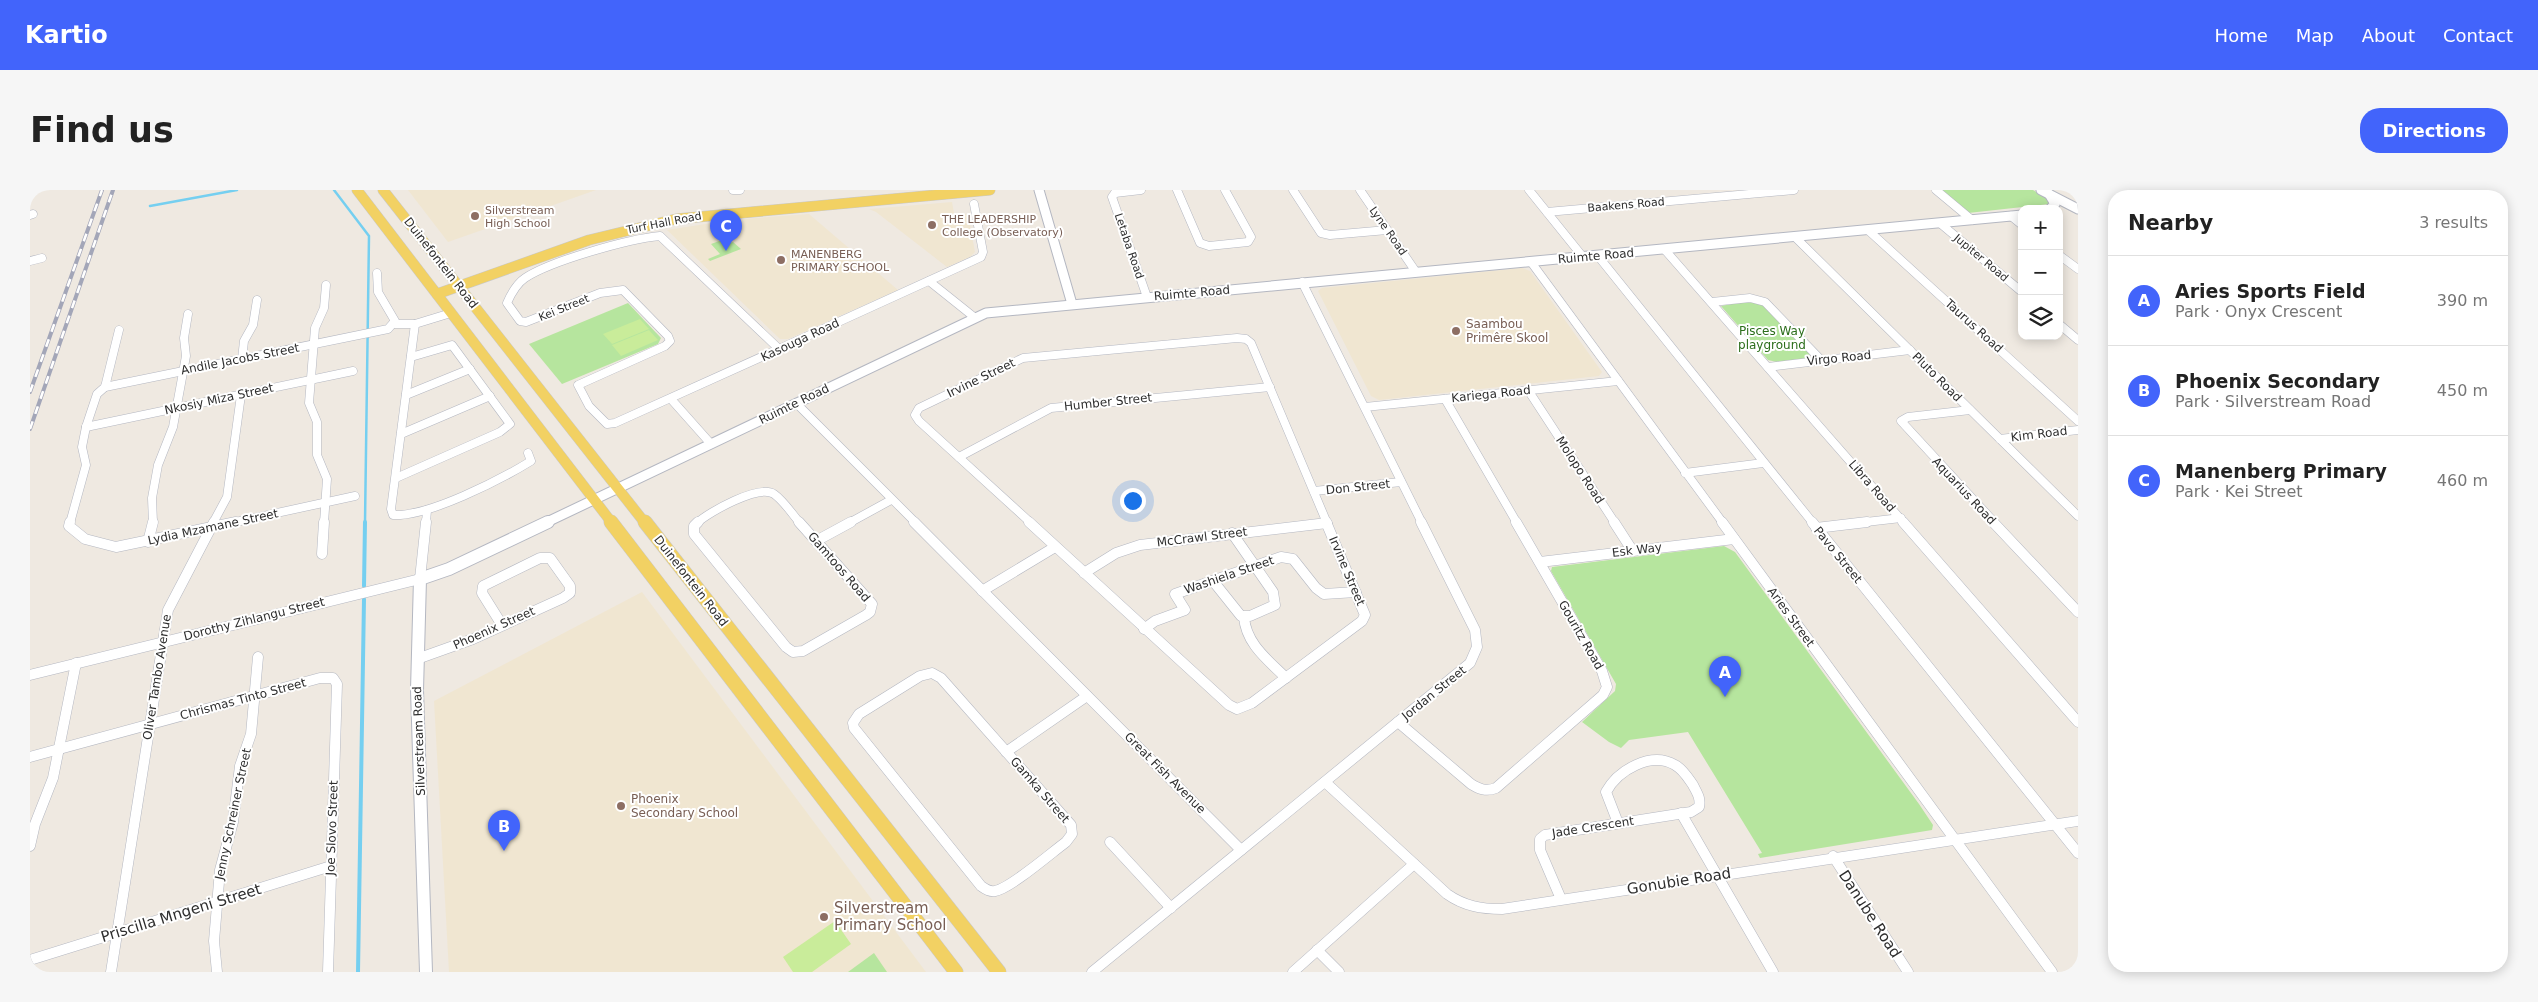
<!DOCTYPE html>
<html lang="en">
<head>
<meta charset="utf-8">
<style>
  body { margin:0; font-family:"DejaVu Sans",sans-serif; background:#f6f6f6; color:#222 }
  .controls { position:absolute; right:15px; top:15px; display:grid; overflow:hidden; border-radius:10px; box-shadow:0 2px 12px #0003 }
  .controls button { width:45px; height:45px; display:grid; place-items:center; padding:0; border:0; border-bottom:1px solid #e0e0e0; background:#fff; color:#222; font:25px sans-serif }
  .you { position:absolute; left:1102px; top:310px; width:18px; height:18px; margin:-12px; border:4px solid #fff; border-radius:50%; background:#1a73e8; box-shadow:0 0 0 8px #1a73e833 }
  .badge { display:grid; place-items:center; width:32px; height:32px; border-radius:50%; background:#4264fb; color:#fff; font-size:16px; font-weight:700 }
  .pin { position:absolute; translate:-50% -41px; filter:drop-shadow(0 1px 2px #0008) }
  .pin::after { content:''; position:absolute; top:26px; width:18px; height:15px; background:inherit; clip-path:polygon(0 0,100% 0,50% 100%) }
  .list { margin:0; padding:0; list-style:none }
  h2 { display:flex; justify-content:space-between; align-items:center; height:65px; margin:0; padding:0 20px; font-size:21px }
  h2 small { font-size:16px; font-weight:400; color:#767676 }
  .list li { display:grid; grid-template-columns:32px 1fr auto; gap:15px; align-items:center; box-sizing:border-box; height:90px; padding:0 20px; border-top:1px solid #e0e0e0 }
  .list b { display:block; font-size:19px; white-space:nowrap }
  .list p { margin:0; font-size:16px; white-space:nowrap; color:#767676 }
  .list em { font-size:16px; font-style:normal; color:#767676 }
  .icon { flex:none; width:28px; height:28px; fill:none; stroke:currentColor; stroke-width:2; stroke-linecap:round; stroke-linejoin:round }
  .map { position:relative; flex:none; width:2048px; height:782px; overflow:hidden; border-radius:20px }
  header { display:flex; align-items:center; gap:30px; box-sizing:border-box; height:70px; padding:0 25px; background:#4264fb; color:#fff }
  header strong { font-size:24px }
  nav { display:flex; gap:28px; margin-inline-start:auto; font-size:18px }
  .intro { display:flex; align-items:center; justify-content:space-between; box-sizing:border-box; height:120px; padding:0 30px }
  h1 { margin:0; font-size:35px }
  .button { padding:12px 22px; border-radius:20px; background:#4264fb; color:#fff; font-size:18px; font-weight:700 }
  main { display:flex; gap:30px; padding:0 30px }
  aside { flex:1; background:#fff; border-radius:20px; box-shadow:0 2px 12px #0003 }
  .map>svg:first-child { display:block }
</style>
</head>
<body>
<header>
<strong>Kartio</strong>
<nav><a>Home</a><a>Map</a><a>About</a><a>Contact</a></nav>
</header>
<div class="intro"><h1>Find us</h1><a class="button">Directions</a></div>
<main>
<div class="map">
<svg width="2048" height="782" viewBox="0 0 2048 782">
  <rect width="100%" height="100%" fill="#efe9e1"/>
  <g fill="#f0e6d1">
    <polygon points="378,0 566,0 418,52"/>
    <polygon points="922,12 924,23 932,23 938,25 945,62 940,67 917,77 846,22 839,19"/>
    <polygon points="779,24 868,100 758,149 750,149 637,40 701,30"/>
    <polygon points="1492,78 1500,81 1572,182 1569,186 1349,210 1341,206 1288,101 1292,98"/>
    <polygon points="612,402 896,782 419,782 404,511"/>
  </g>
  <g fill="#b6e59e">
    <polygon points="1910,0 2003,0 2019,10 2019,14 1938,23"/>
    <polygon points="692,50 696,54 703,52 711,59 680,71 678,69 690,64 681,54"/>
    <polygon points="1723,110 1731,112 1780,163 1778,168 1747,172 1738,170 1691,116"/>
    <polygon points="598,113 631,148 628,154 532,194 499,154"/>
    <polygon points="1694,356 1705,362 1889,614 1903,635 1902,640 1730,668 1728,664 1732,663 1658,542 1599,550 1591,558 1579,552 1552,532 1585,501 1586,494 1521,381 1522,377"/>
    <polygon points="844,763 857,782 818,782"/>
  </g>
  <g fill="#c9ec9a">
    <polygon points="610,129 619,139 582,154 573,144"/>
    <polygon points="619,140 628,150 591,166 582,155"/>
    <polygon points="805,731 821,754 782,782 763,782 753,767"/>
  </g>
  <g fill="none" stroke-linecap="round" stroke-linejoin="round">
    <g stroke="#75cff0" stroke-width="2.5">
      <polyline points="304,0 339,46 335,333"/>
      <polyline points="120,16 207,0"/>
    </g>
    <g stroke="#75cff0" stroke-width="4">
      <polyline points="334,396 335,332"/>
      <polyline points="328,782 334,409"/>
    </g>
    <g stroke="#b4b7c1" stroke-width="9">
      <g id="street-far1">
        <polyline points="703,0 710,0"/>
        <polyline points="1147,0 1170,53 1179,56 1218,52 1221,47 1195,0"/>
        <polyline points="1263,0 1291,43 1300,45 1357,40"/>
        <polyline points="1330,0 1386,82"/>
        <polyline points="1499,0 1553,67"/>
        <polyline points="1906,0 1942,30"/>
        <polyline points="1085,3 1082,7 1117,107"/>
        <polyline points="1085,3 1111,0"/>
        <polyline points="1517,22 1764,0"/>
        <polyline points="0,25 3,24"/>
        <polyline points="1981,26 1992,35"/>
        <polyline points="1911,34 1992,102"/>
        <polyline points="1839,41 2048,231"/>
        <path d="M630 46 749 159 585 233 577 234 559 216 548 195 635 156 640 151 638 146 593 100 570 103 496 132 490 131 477 113C481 104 486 94 495 88 521 71 598 49 630 46Z"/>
        <polyline points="1766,48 2048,326"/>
        <polyline points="1635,60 1874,333"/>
        <polyline points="2029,65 2048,79"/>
        <polyline points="1568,66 1783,333"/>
        <polyline points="0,71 12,68"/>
        <polyline points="1501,72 1693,333"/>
        <polyline points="899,91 944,127"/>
        <polyline points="1272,92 1392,333"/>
        <polyline points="1682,112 1720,108 1735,112 1792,171"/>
        <path d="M365 134H385L361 319 363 325C398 327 470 290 501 271L498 263"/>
        <polyline points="385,134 421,123"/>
        <polyline points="2029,134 2048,150"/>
        <polyline points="749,159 951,67 953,62 944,14"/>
        <polyline points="212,169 214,151 223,135 227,110"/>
        <polyline points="1738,177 1880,160"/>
        <polyline points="75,197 358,139 365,131 348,102 347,83"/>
        <polyline points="1498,200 1585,333"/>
        <polyline points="376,205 440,179"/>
        <polyline points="641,209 681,254"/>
        <polyline points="1415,209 1487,333"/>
        <polyline points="766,213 886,333"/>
        <polyline points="1335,217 1588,191"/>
        <polyline points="1940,220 1878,227 1871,231 1965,333"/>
        <polyline points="56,237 323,181"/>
        <polyline points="371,244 460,206"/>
        <polyline points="1970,249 2048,240"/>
        <polyline points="929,267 1021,218 1240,197"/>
        <polyline points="1655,283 1733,273"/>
        <polyline points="366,288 470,242 480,234 422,155 381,167"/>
        <polyline points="1284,301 1371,292"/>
        <polyline points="40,333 56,275 52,257 56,237 67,204 75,197 89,140"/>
        <polyline points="123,333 122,308 128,275 143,237 156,166 154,148 158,124"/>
        <polyline points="183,333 197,307 211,205"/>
        <polyline points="201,333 325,306"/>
        <polyline points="294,333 297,289 287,265 287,232 279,213 285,138 294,118 296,95"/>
        <polyline points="396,333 397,320"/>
        <path d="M667 333C679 322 729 294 744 304 754 311 762 324 770 333"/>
        <polyline points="819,333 861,310"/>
        <polyline points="1001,333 889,231 885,225 889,218 993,168 1207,148 1216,149 1221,153 1297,333"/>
        <polyline points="1295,333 1297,333"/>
        <polyline points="1827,333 1871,328"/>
      </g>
    </g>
    <g stroke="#b4b7c1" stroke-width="11">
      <g id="street">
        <polyline points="40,332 39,336 55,349 86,357 206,332"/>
        <polyline points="668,332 664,336 664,344 756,457 763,462 773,461 836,425 840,422 842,414 769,332"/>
        <polyline points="884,332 1211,660"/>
        <polyline points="999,332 1199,515 1207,519 1222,513 1332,431 1335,425 1296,332"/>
        <polyline points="1584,332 1602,360"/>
        <polyline points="1692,332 2022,782"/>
        <polyline points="1782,332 2048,663"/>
        <polyline points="1873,332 2048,532"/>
        <polyline points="1963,332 2048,422"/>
        <polyline points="1786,338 1837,332"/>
        <polyline points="786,351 821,332"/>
        <polyline points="118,352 123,332"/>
        <polyline points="292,364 294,332"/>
        <polyline points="1510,372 1704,349"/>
        <polyline points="1054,383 1086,363 1110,355 1297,333"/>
        <polyline points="1183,391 1211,426 1220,426 1245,415 1243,402 1202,343"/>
        <polyline points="952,401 1025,357"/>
        <path d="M1214 427C1216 454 1238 470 1256 488"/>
        <polyline points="1114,439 1125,431 1155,420 1145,404 1251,367 1263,369 1286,398 1294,404 1326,402"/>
        <polyline points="387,469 443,449 533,408 540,403 540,396 520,368 510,368 453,396 452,403 472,435"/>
        <path d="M902 483 911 488 1041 635 1042 644 1036 652C1021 663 981 698 965 701 960 702 955 699 951 696L824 538 823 533 829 524 890 486Z"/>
        <polyline points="0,485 390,389 396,332"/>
        <path d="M1368 532 1441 594C1449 599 1456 602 1466 598L1573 505 1577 497 1572 481 1486 332"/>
        <polyline points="976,562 1057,506"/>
        <polyline points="0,567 290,488 303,488 307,494 298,782"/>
        <path d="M1295 592 1417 704C1434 716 1451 719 1472 719L2048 631"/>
        <polyline points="1651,623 1743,782"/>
        <polyline points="1080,652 1141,718"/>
        <polyline points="0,656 5,634 23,588 46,473"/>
        <polyline points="1803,666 1878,782"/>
        <path d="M1531 709 1510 660V649L1515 645 1661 622 1669 617C1671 608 1667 603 1663 595 1658 588 1653 579 1645 575 1621 561 1588 580 1576 602L1588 633"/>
        <polyline points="1287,760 1309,782"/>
        <polyline points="0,770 301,676"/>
        <polyline points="81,782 138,420 184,332"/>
        <polyline points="187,782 184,751 190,680 203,632 210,576 221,544 228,467"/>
        <polyline points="1062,782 1440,473 1447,457 1445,440 1391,332"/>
        <polyline points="1263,782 1384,674"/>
      </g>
    </g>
    <g stroke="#b4b7c1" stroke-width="11">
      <g id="secondary-far1">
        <polyline points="1009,0 1042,114"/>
        <polyline points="2011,0 2048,19"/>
        <polyline points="2019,4 2025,14 2020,19"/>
        <polyline points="515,333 956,123 1992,25"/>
      </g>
    </g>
    <g stroke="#b4b7c1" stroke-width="14">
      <polyline id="secondary" points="396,782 387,500 390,389 419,379 518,332"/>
    </g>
    <g stroke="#c9c9c9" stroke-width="11">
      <g id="primary-far1">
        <polyline points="327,0 582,333"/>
        <polyline points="353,0 615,333"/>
        <polyline points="407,104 559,50 646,29 960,0"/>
      </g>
    </g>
    <g stroke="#c9c9c9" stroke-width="15">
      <g id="primary">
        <polyline points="581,332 926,782"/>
        <polyline points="615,332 969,782"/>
      </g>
    </g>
    <use href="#street-far1" stroke="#fff" stroke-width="8"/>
    <use href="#street" stroke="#fff" stroke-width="10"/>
    <use href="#secondary-far1" stroke="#fff" stroke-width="9"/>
    <use href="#secondary" stroke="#fff" stroke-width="12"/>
    <use href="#primary-far1" stroke="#f2d163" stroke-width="10"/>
    <use href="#primary" stroke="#f2d163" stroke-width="14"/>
    <g stroke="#a3a6b8" stroke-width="4">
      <g id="rail">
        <polyline points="0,202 72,0"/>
        <polyline points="0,239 83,0"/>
      </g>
    </g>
    <use href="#rail" stroke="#fff" stroke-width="2.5" stroke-dasharray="8" stroke-linecap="butt"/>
  </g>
  <g fill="#8d6e63" stroke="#fff" stroke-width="2">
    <circle cx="445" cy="26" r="5"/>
    <circle cx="902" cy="35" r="5"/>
    <circle cx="751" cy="70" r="5"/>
    <circle cx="1426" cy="141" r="5"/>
    <circle cx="591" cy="616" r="5"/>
    <circle cx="794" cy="727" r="5"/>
  </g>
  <g text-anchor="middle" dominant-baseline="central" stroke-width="4" stroke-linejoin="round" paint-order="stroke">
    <g font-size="11" fill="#2e2e2e" stroke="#fff">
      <text transform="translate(1596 15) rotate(-5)">Baakens Road</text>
      <text transform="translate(634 33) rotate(-11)">Turf Hall Road</text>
      <text transform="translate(1358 41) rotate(55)">Lyne Road</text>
      <text transform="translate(1099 56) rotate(71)">Letaba Road</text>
      <text transform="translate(1951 68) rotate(40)">Jupiter Road</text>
      <text transform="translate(534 118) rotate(-22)">Kei Street</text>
    </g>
    <g font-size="11" fill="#785e54" stroke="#fff" text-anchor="start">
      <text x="455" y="20">Silverstream<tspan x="455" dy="13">High School</tspan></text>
      <text x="912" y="29">THE LEADERSHIP<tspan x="912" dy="13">College (Observatory)</tspan></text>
      <text x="761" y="64">MANENBERG<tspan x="761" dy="13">PRIMARY SCHOOL</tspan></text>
    </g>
    <g font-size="12" fill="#2e2e2e" stroke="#fff">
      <text transform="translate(1566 66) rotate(-5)">Ruimte Road</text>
      <text transform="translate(411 73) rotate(52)">Duinefontein Road</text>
      <text transform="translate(1162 103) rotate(-5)">Ruimte Road</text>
      <text transform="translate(1944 136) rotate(42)">Taurus Road</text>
      <text transform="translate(770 150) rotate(-25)">Kasouga Road</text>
      <text transform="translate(1809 168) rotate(-6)">Virgo Road</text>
      <text transform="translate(210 169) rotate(-11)">Andile Jacobs Street</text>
      <text transform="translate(1907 187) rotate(45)">Pluto Road</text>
      <text transform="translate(951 188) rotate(-26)">Irvine Street</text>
      <text transform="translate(1461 204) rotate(-6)">Kariega Road</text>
      <text transform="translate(189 209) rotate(-12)">Nkosiy Miza Street</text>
      <text transform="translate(1078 212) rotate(-6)">Humber Street</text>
      <text transform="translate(764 214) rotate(-26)">Ruimte Road</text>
      <text transform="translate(2009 244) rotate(-7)">Kim Road</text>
      <text transform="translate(1550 280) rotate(57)">Molopo Road</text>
      <text transform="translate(1842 296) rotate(49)">Libra Road</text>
      <text transform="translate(1328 297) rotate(-6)">Don Street</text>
      <text transform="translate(1934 301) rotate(47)">Aquarius Road</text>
      <text transform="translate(183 337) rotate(-12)">Lydia Mzamane Street</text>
      <text transform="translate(1172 347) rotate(-7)">McCrawl Street</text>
      <text transform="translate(1607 360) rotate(-7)">Esk Way</text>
      <text transform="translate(1808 365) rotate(51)">Pavo Street</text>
      <text transform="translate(809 377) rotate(49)">Gamtoos Road</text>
      <text transform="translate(1317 381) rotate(67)">Irvine Street</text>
      <text transform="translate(1199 385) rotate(-19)">Washiela Street</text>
      <text transform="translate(661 391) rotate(52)">Duinefontein Road</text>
      <text transform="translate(1761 427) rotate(54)">Aries Street</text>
      <text transform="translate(224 429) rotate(-14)">Dorothy Zihlangu Street</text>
      <text transform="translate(464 438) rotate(-24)">Phoenix Street</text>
      <text transform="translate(1551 445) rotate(60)">Gouritz Road</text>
      <text transform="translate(127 487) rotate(-81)">Oliver Tambo Avenue</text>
      <text transform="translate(1404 503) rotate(-39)">Jordan Street</text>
      <text transform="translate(213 509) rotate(-15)">Chrismas Tinto Street</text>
      <text transform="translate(389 551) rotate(-92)">Silverstream Road</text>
      <text transform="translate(1135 583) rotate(45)">Great Fish Avenue</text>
      <text transform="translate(1010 600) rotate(49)">Gamka Street</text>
      <text transform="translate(203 624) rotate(-78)">Jenny Schreiner Street</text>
      <text transform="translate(1563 637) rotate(-9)">Jade Crescent</text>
      <text transform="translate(302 638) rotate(-88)">Joe Slovo Street</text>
    </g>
    <g font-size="12" fill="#785e54" stroke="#fff" text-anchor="start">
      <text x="1436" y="134">Saambou<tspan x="1436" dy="14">Primêre Skool</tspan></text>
      <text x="601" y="609">Phoenix<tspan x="601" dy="14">Secondary School</tspan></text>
    </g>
    <g font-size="12" fill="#2c6e1b" stroke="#fff">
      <text x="1742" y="141">Pisces Way<tspan x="1742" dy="14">playground</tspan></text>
    </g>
    <g font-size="15" fill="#2e2e2e" stroke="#fff">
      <text transform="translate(1649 691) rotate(-9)">Gonubie Road</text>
      <text transform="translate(151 723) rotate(-17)">Priscilla Mngeni Street</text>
      <text transform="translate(1840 724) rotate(57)">Danube Road</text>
    </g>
    <g font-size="15" fill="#785e54" stroke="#fff" text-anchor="start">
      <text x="804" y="718">Silverstream<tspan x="804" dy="17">Primary School</tspan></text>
    </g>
  </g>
</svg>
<div class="controls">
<button>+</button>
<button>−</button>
<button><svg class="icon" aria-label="layers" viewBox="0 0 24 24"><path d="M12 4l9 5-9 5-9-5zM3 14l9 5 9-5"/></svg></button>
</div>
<div class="you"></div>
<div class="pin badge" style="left:1695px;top:507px">A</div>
<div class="pin badge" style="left:474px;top:661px">B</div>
<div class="pin badge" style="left:696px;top:61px">C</div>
</div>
<aside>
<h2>Nearby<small>3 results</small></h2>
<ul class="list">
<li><span class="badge">A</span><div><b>Aries Sports Field</b><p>Park · Onyx Crescent</p></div><em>390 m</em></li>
<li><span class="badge">B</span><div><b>Phoenix Secondary</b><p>Park · Silverstream Road</p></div><em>450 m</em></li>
<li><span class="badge">C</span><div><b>Manenberg Primary</b><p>Park · Kei Street</p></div><em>460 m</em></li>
</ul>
</aside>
</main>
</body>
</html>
